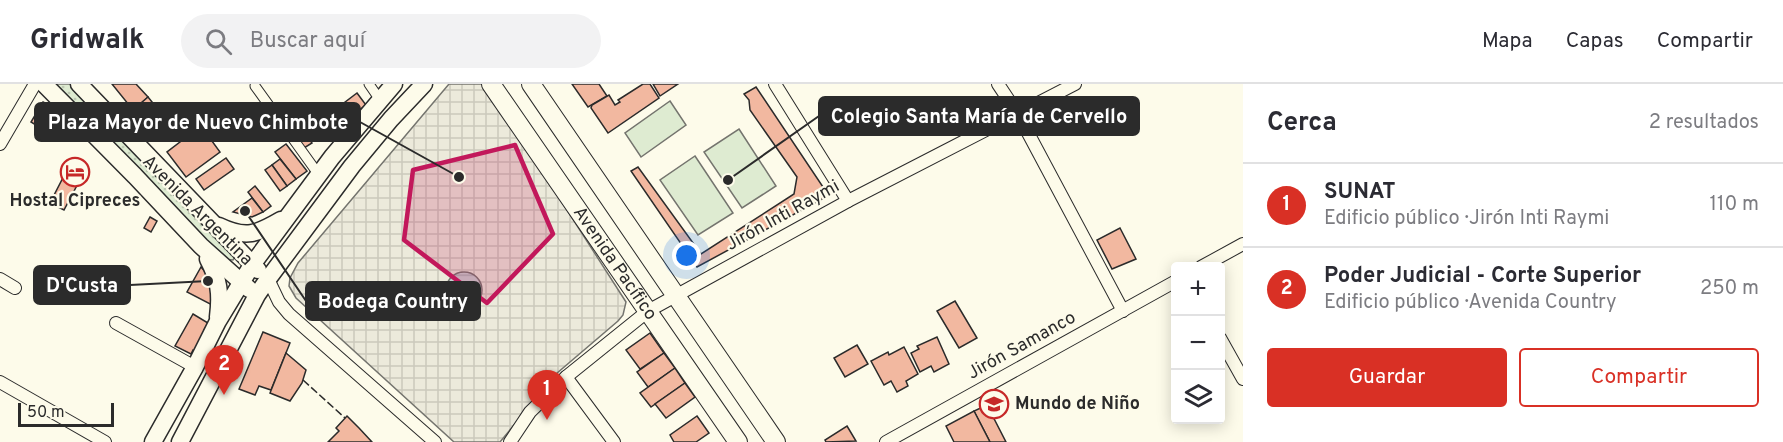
<!DOCTYPE html>
<html lang="es">
<head>
<meta charset="utf-8">
<style>
  body { margin:0; font-family:Overpass,sans-serif; background:#f2f2f3; color:#2b2b33 }
  .controls { position:absolute; right:18px; bottom:18px; display:grid; overflow:hidden; border-radius:6px; box-shadow:0 3px 15px #0003 }
  .controls button { width:54px; height:54px; display:grid; place-items:center; padding:0; border:0; border-bottom:2px solid #e1e1e2; background:#fff; color:#2b2b33; font:30px sans-serif }
  .scale { position:absolute; left:18px; bottom:15px; width:96px; box-sizing:border-box; padding-left:6px; border:3px solid #2b2b2b; border-top:0; font-size:16px; line-height:21px; white-space:nowrap; color:#2b2b2b; -webkit-text-stroke:4px #fdfbea; paint-order:stroke }
  .you { position:absolute; left:687px; top:172px; width:21px; height:21px; margin:-15px; border:4px solid #fff; border-radius:50%; background:#1a73e8; box-shadow:0 0 0 9px #1a73e833 }
  .badge { display:grid; place-items:center; width:39px; height:39px; border-radius:50%; background:#d93025; color:#fff; font-size:20px; font-weight:700 }
  .pin { position:absolute; translate:-50% -50px; filter:drop-shadow(0 2px 3px #0008) }
  .pin::after { content:''; position:absolute; top:32px; width:21px; height:18px; background:inherit; clip-path:polygon(0 0,100% 0,50% 100%) }
  .list { margin:0; padding:0; list-style:none }
  h2 { display:flex; justify-content:space-between; align-items:center; height:78px; margin:0; padding:0 24px; font-size:26px }
  h2 small { font-size:20px; font-weight:400; color:#7c7c81 }
  .list li { display:grid; grid-template-columns:39px 1fr auto; gap:18px; align-items:center; box-sizing:border-box; height:84px; padding:0 24px; border-top:2px solid #e1e1e2 }
  .list b { display:block; font-size:22px; white-space:nowrap }
  .list p { margin:0; font-size:20px; white-space:nowrap; color:#7c7c81 }
  .list em { font-size:20px; font-style:normal; color:#7c7c81 }
  .actions { display:flex; gap:12px; padding:18px 24px }
  .actions a { flex:1; padding:14px 0; border:2px solid #d93025; border-radius:6px; text-align:center; font-size:21px; color:#d93025 }
  .actions .main { background:#d93025; color:#fff }
  .icon { flex:none; width:33px; height:33px; fill:none; stroke:currentColor; stroke-width:2; stroke-linecap:round; stroke-linejoin:round }
  .map { position:relative; flex:none; width:1243px; height:358px; overflow:hidden }
  header { display:flex; align-items:center; gap:36px; box-sizing:border-box; height:84px; padding:0 30px; background:#fff; border-bottom:2px solid #e1e1e2 }
  header strong { font-size:28px }
  nav { display:flex; gap:33px; margin-inline-start:auto; font-size:21px }
  .search { width:420px; height:54px; background:#f2f2f3; display:flex; align-items:center; gap:15px; box-sizing:border-box; padding:0 21px; border-radius:33px; color:#7c7c81; font-size:22px }
  main { display:flex }
  aside { flex:1; background:#fff }
  .map>svg:first-child { display:block }
</style>
</head>
<body>
<header>
<strong>Gridwalk</strong>
<div class="search"><svg class="icon" aria-label="search" viewBox="0 0 24 24"><circle cx="10" cy="10" r="6"/><path d="M15 15l6 6"/></svg>Buscar aquí</div>
<nav><a>Mapa</a><a>Capas</a><a>Compartir</a></nav>
</header>
<main>
<div class="map">
<svg width="1243" height="358" viewBox="0 0 1243 358">
  <defs>
    <pattern id="park-dots" width="8" height="8" patternUnits="userSpaceOnUse" patternTransform="scale(1.5)"><rect width="8" height="8" fill="#deebd1"/><path d="M2 2h.1M6 6h.1" fill="none" stroke="#bfcab4" stroke-width="1.8" stroke-linecap="round"/></pattern>
    <pattern id="plaza-grid" width="8" height="8" patternUnits="userSpaceOnUse" patternTransform="scale(1.5)"><rect width="8" height="8" fill="#eceadb"/><path d="M0 4h8M4 0v8" fill="none" stroke="#cbc9bc"/></pattern>
    <pattern id="water-rules" width="6" height="5" patternUnits="userSpaceOnUse" patternTransform="scale(1.5)"><rect width="6" height="5" fill="#c7d0d0"/><path d="M0 2.5h6" fill="none" stroke="#abb3b3"/></pattern>
  </defs>
  <rect width="100%" height="100%" fill="#fdfbea"/>
  <polygon fill="url(#park-dots)" stroke="#74746e" stroke-width="1.5" points="55,0 74,0 239,167 233,176 223,175"/>
  <g fill="#deebd1" stroke="#74746e" stroke-width="1.5">
    <polygon points="670,17 686,41 641,73 625,49"/>
    <polygon points="739,45 776,102 742,124 704,68"/>
    <polygon points="695,72 733,129 698,151 660,96"/>
  </g>
  <polygon fill="url(#plaza-grid)" stroke="#74746e" stroke-width="1.5" points="449,0 483,0 490,6 626,218 623,231 618,237 556,290 500,358 454,358 296,214 289,202 290,194 298,179"/>
  <circle fill="url(#water-rules)" stroke="#74746e" stroke-width="1.5" cx="464" cy="206" r="18"/>
  <g fill="#f2b8a0" stroke="#2b2b2b" stroke-width="1.5">
    <polygon points="112,0 136,0 148,13 133,26"/>
    <polygon points="572,0 599,0 607,12 588,23"/>
    <polygon points="643,0 650,0 659,14 608,49 591,24 592,21 609,11 615,21 620,18 618,16"/>
    <polygon points="653,0 678,0 660,12"/>
    <polygon points="756,3 825,106 824,114 697,183 631,87 638,83 701,170 794,110 797,93 750,26 749,16 744,10"/>
    <polygon points="357,9 366,21 348,34 340,22"/>
    <polygon points="148,13 156,23 141,35 133,26"/>
    <polygon points="43,18 51,22 39,43 31,38"/>
    <polygon points="201,42 220,68 186,93 167,68"/>
    <polygon points="301,43 312,59 304,64 294,49"/>
    <polygon points="286,60 307,87 296,95 275,68"/>
    <polygon points="226,74 234,85 204,106 196,95"/>
    <polygon points="280,75 296,95 287,102 272,81"/>
    <polygon points="272,81 287,102 280,107 265,86"/>
    <polygon points="69,82 83,90 64,126 50,119"/>
    <polygon points="255,102 271,122 263,128 248,108"/>
    <polygon points="252,114 263,128 252,133 233,128"/>
    <polygon points="150,133 157,137 151,148 144,144"/>
    <polygon points="1120,144 1136,175 1112,185 1097,156"/>
    <polygon points="201,183 208,191 214,213 212,221 187,208"/>
    <polygon points="955,217 977,254 959,264 937,227"/>
    <polygon points="193,230 208,239 204,246 207,248 196,268 193,266 191,270 175,262"/>
    <polygon points="263,248 290,259 271,306 259,302 255,311 239,305"/>
    <polygon points="650,249 664,269 640,285 626,266"/>
    <polygon points="937,253 949,280 934,288 931,282 920,288 911,269 919,265 917,262"/>
    <polygon points="857,261 868,280 845,293 834,274"/>
    <polygon points="904,263 918,290 906,297 908,302 897,308 891,297 884,301 871,277 888,268 889,271"/>
    <polygon points="286,269 306,286 302,299 290,317 270,309"/>
    <polygon points="664,269 675,284 648,303 637,288"/>
    <polygon points="675,284 685,299 651,323 640,309"/>
    <polygon points="685,299 695,313 666,334 655,320"/>
    <polygon points="987,321 1006,358 990,358 974,327"/>
    <polygon points="974,327 990,358 954,358 946,342"/>
    <polygon points="347,332 359,344 372,358 328,358 339,347 336,344"/>
    <polygon points="697,332 709,349 696,358 674,358 670,351"/>
    <polygon points="847,342 856,357 826,358 825,356"/>
  </g>
  <g fill="none" stroke-linecap="round" stroke-linejoin="round">
    <g stroke="#2b2b2b" stroke-width="11">
      <g id="pedestrian">
        <polyline points="369,0 380,16"/>
        <polyline points="255,2 319,91"/>
      </g>
    </g>
    <g stroke="#2b2b2b" stroke-width="14">
      <g id="minor">
        <polyline points="775,0 848,117"/>
        <polyline points="998,0 1018,30 1123,227"/>
        <polyline points="0,60 35,0"/>
        <polyline points="1201,183 1243,160"/>
        <polyline points="0,195 15,204"/>
        <polyline points="268,195 279,218 289,230 435,358"/>
        <polyline points="116,239 195,283"/>
        <polyline points="1220,254 1243,295"/>
        <polyline points="566,293 614,358"/>
        <polyline points="0,298 105,358"/>
        <polyline points="510,358 530,328 566,293 648,227 848,117 1075,0"/>
        <polyline points="886,358 1176,197"/>
      </g>
    </g>
    <g stroke="#2b2b2b" stroke-width="19">
      <g id="secondary">
        <polyline points="44,0 135,92 201,162 249,205"/>
        <polyline points="79,0 258,186"/>
        <path d="M219 142C246 155 257 150 281 136"/>
        <path d="M208 175C219 196 221 209 218 233"/>
        <polyline points="153,358 195,283 218,237 252,181 332,73 394,0"/>
        <polyline points="180,358 257,211 268,195 352,82 391,35 424,0"/>
      </g>
    </g>
    <g stroke="#2b2b2b" stroke-width="20">
      <g id="primary">
        <path id="s1" d="M491 0 738 358"/>
        <polyline points="531,0 776,358"/>
      </g>
    </g>
    <use href="#pedestrian" stroke="#fdfbea" stroke-width="9"/>
    <use href="#minor" stroke="#fdfbea" stroke-width="12"/>
    <use href="#secondary" stroke="#fdfbea" stroke-width="16"/>
    <use href="#primary" stroke="#fdfbea" stroke-width="18"/>
    <polyline stroke="#2b2b2b" stroke-width="1.5" stroke-dasharray="8 3" stroke-linecap="butt" points="303,296 345,334"/>
  </g>
  <path fill="#c2185b" fill-opacity="0.2" stroke="#c2185b" stroke-width="4.5" stroke-linejoin="round" d="M515 61 553 150 487 219 404 156 413 86Z"/>
  <defs>
    <g id="hotel-ring" transform="scale(1.5)"><circle r="9.5" fill="#fdfbea" stroke="#c62828" stroke-width="1.5"/><path d="M-6-4.5h1.5V1H6V5H4.5V3h-9V5H-6ZM-4 0a1.8 1.8 0 1 1 3.6 0ZM.5 0V-2.5h3Q6-2.5 6 0Z" fill="#c62828"/></g>
    <g id="university-ring" transform="scale(1.5)"><circle r="9.5" fill="#fdfbea" stroke="#c62828" stroke-width="1.5"/><path d="M0-5L7-2L0 1L-7-2ZM-4 1L0 2.5L4 1V4Q0 6-4 4Z" fill="#c62828"/></g>
  </defs>
  <g fill-rule="evenodd">
    <use href="#hotel-ring" x="75" y="88"/>
    <use href="#university-ring" x="994" y="320"/>
  </g>
  <g text-anchor="middle" dominant-baseline="central" stroke-width="4.5" stroke-linejoin="round" paint-order="stroke">
    <g font-size="18" font-weight="bold" fill="#2b2b2b" stroke="#fdfbea">
      <text x="75" y="117">Hostal Cipreces</text>
      <text x="1015" y="320" text-anchor="start">Mundo de Niño</text>
    </g>
    <g font-size="18" fill="#2b2b2b" stroke="#fdfbea">
      <text transform="translate(197 127) rotate(45)">Avenida Argentina</text>
      <text transform="translate(783 132) rotate(-29)">Jirón Inti Raymi</text>
      <text stroke="none"><textPath href="#s1" startOffset="218">Avenida Pacífico</textPath></text>
      <text transform="translate(1022 262) rotate(-29)">Jirón Samanco</text>
    </g>
  </g>
  <path fill="none" stroke="#2b2b2b" stroke-width="2" d="M728 96L819 32M459 93L360 38M208 197L130 201M245 127L306 217"/>
  <g fill="#2b2b2b" stroke="#fdfbea" stroke-width="2">
    <circle cx="728" cy="96" r="6"/>
    <circle cx="459" cy="93" r="6"/>
    <circle cx="208" cy="197" r="6"/>
    <circle cx="245" cy="127" r="6"/>
  </g>
  <g fill="#2b2b2b" stroke="#2b2b2b" stroke-width="2">
    <rect x="819" y="13" width="320" height="38" rx="6"/>
    <rect x="35" y="19" width="325" height="38" rx="6"/>
    <rect x="34" y="182" width="96" height="38" rx="6"/>
    <rect x="306" y="198" width="174" height="38" rx="6"/>
  </g>
  <g font-size="20" text-anchor="middle" font-weight="bold" fill="#fff">
    <text x="979" y="39">Colegio Santa María de Cervello</text>
    <text x="198" y="45">Plaza Mayor de Nuevo Chimbote</text>
    <text x="82" y="208">D'Custa</text>
    <text x="393" y="224">Bodega Country</text>
  </g>
</svg>
<div class="controls">
<button>+</button>
<button>−</button>
<button><svg class="icon" aria-label="layers" viewBox="0 0 24 24"><path d="M12 4l9 5-9 5-9-5zM3 14l9 5 9-5"/></svg></button>
</div>
<div class="scale">50 m</div>
<div class="you"></div>
<div class="pin badge" style="left:547px;top:336px">1</div>
<div class="pin badge" style="left:224px;top:311px">2</div>
</div>
<aside>
<h2>Cerca<small>2 resultados</small></h2>
<ul class="list">
<li><span class="badge">1</span><div><b>SUNAT</b><p>Edificio público · Jirón Inti Raymi</p></div><em>110 m</em></li>
<li><span class="badge">2</span><div><b>Poder Judicial - Corte Superior</b><p>Edificio público · Avenida Country</p></div><em>250 m</em></li>
</ul>
<div class="actions"><a class="main">Guardar</a><a>Compartir</a></div>
</aside>
</main>
</body>
</html>
